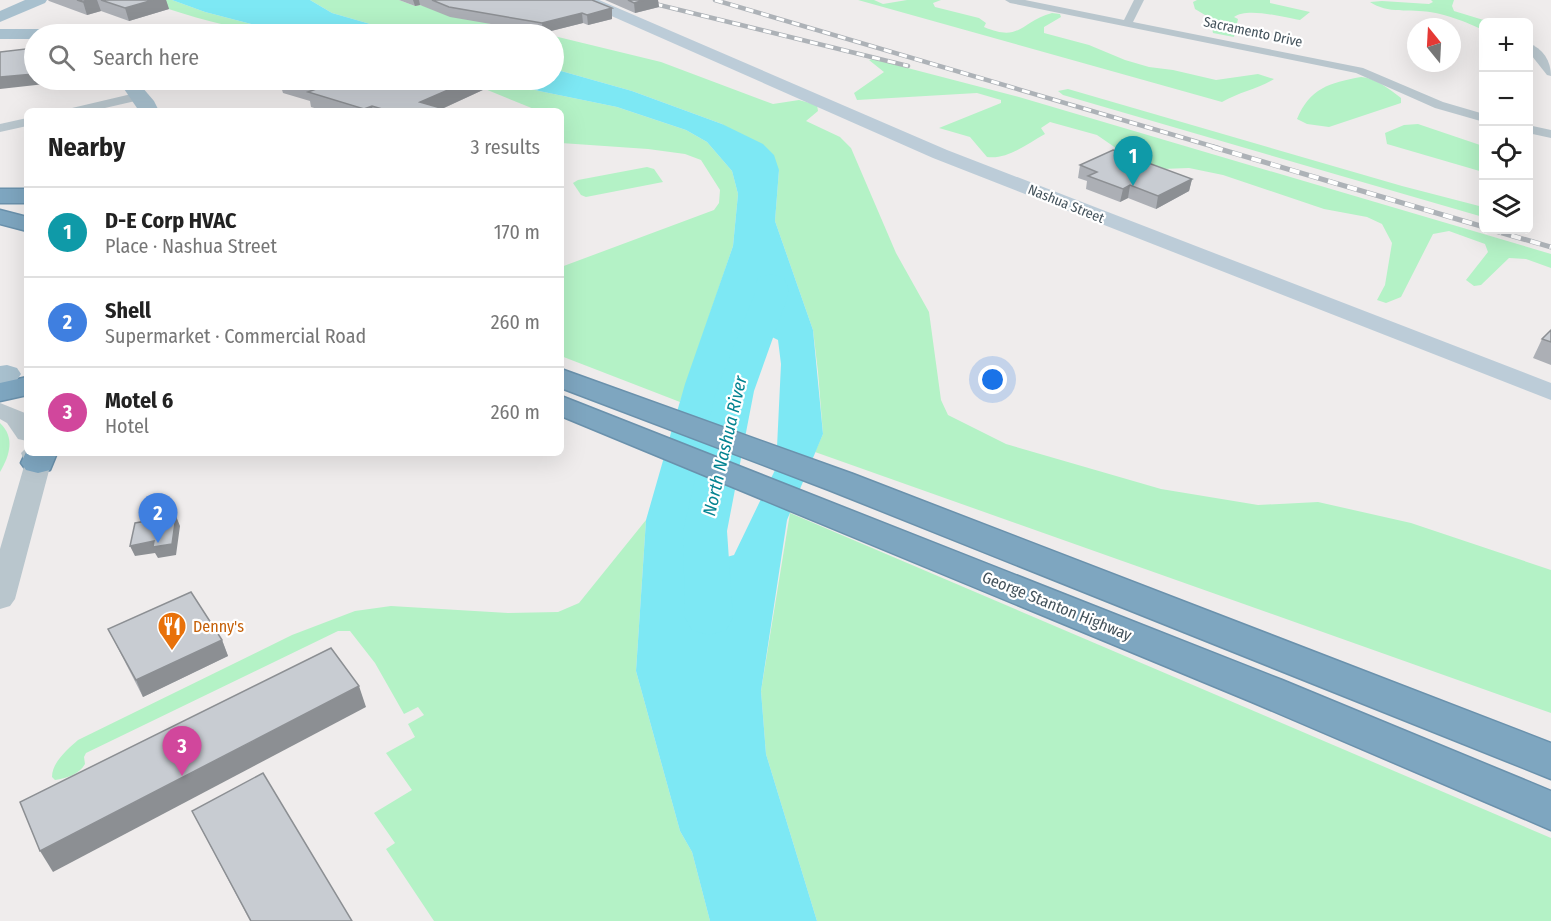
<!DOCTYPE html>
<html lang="en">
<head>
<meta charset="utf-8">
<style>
  body { margin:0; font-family:"Fira Sans Condensed",sans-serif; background:#f2f2f2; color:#222 }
  .controls { position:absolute; right:18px; top:18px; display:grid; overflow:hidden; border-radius:9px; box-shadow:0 6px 24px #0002 }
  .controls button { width:54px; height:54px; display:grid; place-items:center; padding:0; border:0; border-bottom:2px solid #e0e0e0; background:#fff; color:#222; font:30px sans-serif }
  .compass { position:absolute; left:1407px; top:18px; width:54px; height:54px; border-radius:50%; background:#fff; box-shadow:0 6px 24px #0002; rotate:342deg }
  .you { position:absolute; left:993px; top:380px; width:21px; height:21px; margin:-15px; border:4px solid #fff; border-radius:50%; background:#1a73e8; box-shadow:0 0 0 9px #1a73e833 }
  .badge { display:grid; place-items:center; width:39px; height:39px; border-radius:50%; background:#111827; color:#fff; font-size:20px; font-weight:700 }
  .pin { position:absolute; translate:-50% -50px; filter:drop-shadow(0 2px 3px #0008) }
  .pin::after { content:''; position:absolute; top:32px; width:21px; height:18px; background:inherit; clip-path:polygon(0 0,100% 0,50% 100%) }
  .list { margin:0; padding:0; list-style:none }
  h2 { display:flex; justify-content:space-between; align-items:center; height:78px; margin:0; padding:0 24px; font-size:26px }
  h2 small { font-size:20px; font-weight:400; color:#767676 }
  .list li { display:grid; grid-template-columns:39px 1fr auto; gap:18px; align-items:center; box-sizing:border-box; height:90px; padding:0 24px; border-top:2px solid #e0e0e0 }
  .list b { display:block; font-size:22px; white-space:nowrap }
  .list p { margin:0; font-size:20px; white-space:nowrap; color:#767676 }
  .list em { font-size:20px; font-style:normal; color:#767676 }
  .icon { flex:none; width:33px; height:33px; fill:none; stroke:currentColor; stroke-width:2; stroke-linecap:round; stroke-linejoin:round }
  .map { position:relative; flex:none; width:1551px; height:921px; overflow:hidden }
  .search { position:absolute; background:#fff; box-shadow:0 6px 24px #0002; left:24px; top:24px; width:540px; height:66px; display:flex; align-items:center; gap:15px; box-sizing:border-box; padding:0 21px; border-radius:33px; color:#767676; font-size:22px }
  .panel { position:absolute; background:#fff; box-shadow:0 6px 24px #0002; left:24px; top:108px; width:540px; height:348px; border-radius:9px }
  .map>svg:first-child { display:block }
</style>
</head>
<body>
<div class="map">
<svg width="1551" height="921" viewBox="0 0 1551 921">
  <rect width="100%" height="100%" fill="#efecec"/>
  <g fill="#b4f2c6">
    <path d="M140 0H172L205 12 289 34C243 34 184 14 140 0Z"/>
    <polygon points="310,0 399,0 415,6 420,5 500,26 547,34 405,34 332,13"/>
    <path d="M858 0H874L883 4 907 0H941L933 3 935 7 979 18 986 23 984 27C1021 43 1021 21 1052 13L1060 14 1061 17 1044 27V33L1089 45 1125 60 1149 67 1173 70 1216 80 1258 74 1274 79C1257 89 1239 92 1222 102Z"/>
    <path d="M1197 0H1270V3L1310 12 1300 20C1282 17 1247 7 1234 17L1238 19 1234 37 1213 33 1210 18 1195 9 1193 2Z"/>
    <path d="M1431 0H1454L1452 6 1454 11 1490 22H1484L1483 30C1466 22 1449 15 1430 12 1411 9 1387 14 1370 2L1382 1 1429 4 1433 2Z"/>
    <polygon points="554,36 661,62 773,104 799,100 817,105 818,111 806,121 840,137 851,148 896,253 929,312 941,400 948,415 1006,444 1161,489 1258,505 1318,502 1411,523 1551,570 1551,713 815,452 823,434 818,372 813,330 775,221 779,170 722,124 632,91 554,69"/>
    <path d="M873 59 1019 97 1551 254V268L1526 259 1509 258 1481 285 1474 286 1466 280 1488 252 1485 244 1449 231 1433 234 1401 297 1386 303 1377 300 1385 285 1392 243 1382 224 1367 217 1324 209 1223 175 1189 168 1162 169 1126 155 1097 135 1050 122 1041 128 1045 134C1027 144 1007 160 987 157L970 137 939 128 1001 103V100L977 93 857 100 854 93 884 72 869 60Z"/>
    <path d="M1361 77C1376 78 1389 89 1401 98V103L1329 127 1307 124 1297 119C1310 88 1329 83 1361 77Z"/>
    <polygon points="449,80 500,80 539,91 617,107 686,130 707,142 732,171 738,194 733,246 680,402 561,356 561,267 714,210 719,203 720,190 701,160 685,154 648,149 561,143 561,111 533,111 534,109 485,89"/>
    <polygon points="1068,89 1402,186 1483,207 1483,217 1063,95 1058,91"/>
    <polygon points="1418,124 1483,146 1483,172 1387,144 1385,133 1404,125"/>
    <polygon points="647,167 654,169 663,182 586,197 581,195 573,183 578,180"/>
    <path d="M0 423C15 437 10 455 0 472Z"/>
    <polygon points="790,513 1551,838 1551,921 817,921 766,754 761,691"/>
    <path d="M646 520 636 671 680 831 692 852 710 921H434L386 849 395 843 374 813 412 790 386 753 415 737 408 724 424 715 418 707 404 714 375 663 350 631H338L86 753 84 757 85 764C79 775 66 778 55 780L52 777C52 762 68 749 78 740L292 635 355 611 391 606 508 613 558 612 579 603Z"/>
  </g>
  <g fill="#7de8f4" fill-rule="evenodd">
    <polygon points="172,0 310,0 332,13 405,34 289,34 205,12"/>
    <path d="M554 69 632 91 722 124 763 144 774 155 779 170 775 221 813 330 823 434 787 520 761 691 766 754 817 921H710L692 852 680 831 636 671 646 520 685 384 733 246 738 194 732 171 707 142 686 130 617 107 539 91 500 80H554ZM764 333 778 340 781 364 776 468 734 555 701 564 697 530 706 444 736 348 746 338Z"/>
  </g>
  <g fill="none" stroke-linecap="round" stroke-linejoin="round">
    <polygon fill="#7de8f4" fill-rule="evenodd" points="771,274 783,277 787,284 789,293 754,391 727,531 733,618 726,630 709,635 692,630 685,618 683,531 716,391 755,293 755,284 759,277"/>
    <g stroke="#6a91ac" stroke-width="3">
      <g id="motorway">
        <rect x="0" y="189" width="27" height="14"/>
        <polygon points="0,210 27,217 27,231 0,224"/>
        <polygon points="561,369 853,474 1551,743 1551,779 829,490 561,388"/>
        <polygon points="27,377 27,395 0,401 0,383"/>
        <polygon points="561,396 1282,680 1551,791 1551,830 1252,702 561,416"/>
        <polygon points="27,450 27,453 57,453 50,470 38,473 26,470 21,463"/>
      </g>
    </g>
    <g fill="#b9c6cd" fill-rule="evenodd">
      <polygon points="1005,0 1025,0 1124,20 1134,0 1144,0 1133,22 1363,68 1443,102 1484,114 1484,122 1435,108 1356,73 1010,3"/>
      <path d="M1528 43C1543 48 1551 61 1551 76L1547 75 1528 51Z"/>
      <polygon points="140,92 144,93 144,99 92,111 70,111 72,108"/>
      <polygon points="27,118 27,126 0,132 0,124"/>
      <polygon points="1528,125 1551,130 1551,138 1528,133"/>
    </g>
    <g fill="#b9c6cd" fill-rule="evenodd">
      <polygon points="0,403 25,413 27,416 27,441 18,439 7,423 0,419"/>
      <polygon points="27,447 27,453 47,453 51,463 15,599 10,606 0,609 0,549 25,463 21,453"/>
    </g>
    <polygon fill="#bcccd8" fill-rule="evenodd" points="580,0 599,0 947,150 1551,383 1551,400 933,158 582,3"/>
    <g fill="#a8c0ce" fill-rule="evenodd">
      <polygon points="25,0 47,0 45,3 0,22 0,11"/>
      <polygon points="0,29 66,29 72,30 75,34 34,34 34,39 0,39"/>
      <polygon points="118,80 136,80 154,101 159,111 139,111"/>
      <polygon points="7,365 17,368 21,374 17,380 0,384 0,366"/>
    </g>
    <use href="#motorway" fill="#7ea6c0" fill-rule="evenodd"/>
    <g stroke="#adb2b7" stroke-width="4.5">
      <g id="rail-far1">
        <polyline points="639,0 908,66"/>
        <polyline points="715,0 1218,148"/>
      </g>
    </g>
    <g stroke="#adb2b7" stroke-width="5">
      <g id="rail">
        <polyline points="1213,147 1484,227"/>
        <polyline points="1492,230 1551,247"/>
      </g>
    </g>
    <use href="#rail-far1" stroke="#fff" stroke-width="3" stroke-dasharray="8" stroke-linecap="butt"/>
    <use href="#rail" stroke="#fff" stroke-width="4" stroke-dasharray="10" stroke-linecap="butt"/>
  </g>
  <g fill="#acafb5">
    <polygon points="48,0 166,0 169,9 129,21 101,11 87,15 49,1"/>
    <polygon points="399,0 592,0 612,19 588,25 583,23 543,33 450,17 420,5 415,6"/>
    <polygon points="605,0 658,0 659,7 635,13"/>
    <polygon points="279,80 484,80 485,89 442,109 451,111 324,111 311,107 310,101 283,93"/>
    <polygon points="1080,165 1192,179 1189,191 1156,209 1128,198 1120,202 1086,189 1087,181 1078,178"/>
    <polygon points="1551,330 1551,365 1533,358 1542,339"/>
    <polygon points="108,629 222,640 228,656 143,697"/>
    <polygon points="192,811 352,921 250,921"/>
  </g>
  <g fill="#8c8f93">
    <polygon points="90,0 97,0 101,11 87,15 83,2"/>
    <polygon points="153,0 166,0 169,9 129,21 125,8"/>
    <polygon points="413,0 419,0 420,5 415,6"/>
    <polygon points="644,0 658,0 659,7 635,13 634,3"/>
    <polygon points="612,8 612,19 588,25 587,15"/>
    <polygon points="582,13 583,23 543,33 542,23"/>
    <polygon points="34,74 34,80 55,80 54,83 0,89 0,77"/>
    <polygon points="471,80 484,80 485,89 437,111 420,102"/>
    <polygon points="372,106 373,111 365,111 364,109"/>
    <polygon points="1192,179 1189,191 1156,209 1158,196"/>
    <polygon points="1130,185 1128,198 1120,202 1123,189"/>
    <polygon points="176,516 180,526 176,555 158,558 155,553 135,556 130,546 154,541"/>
    <polygon points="222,640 228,656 143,697 136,680"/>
    <polygon points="359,686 366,707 53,872 40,851"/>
  </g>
  <g fill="#c8ccd2" stroke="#8c8f93" stroke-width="1.5">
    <polygon points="77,0 90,0 83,2"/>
    <polygon points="101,0 153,0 125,8"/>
    <polygon points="432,0 592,0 612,8 587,15 582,13 542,23 449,7"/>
    <polygon points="628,0 644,0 634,3"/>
    <polygon points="34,48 34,74 0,77 0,52"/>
    <polygon points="285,80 471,80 420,102 451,111 389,111 372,106 364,109 308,92 316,89"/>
    <polygon points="1113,150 1192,179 1158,196 1130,185 1123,189 1088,176 1097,172 1080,165"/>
    <polygon points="1551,330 1551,342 1542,339"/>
    <polygon points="176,516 172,544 153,547 154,541 130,546 135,523"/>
    <polygon points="191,592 222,640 136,680 108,629"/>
    <polygon points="331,648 359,686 40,851 20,802"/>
    <polygon points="263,773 352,921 251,921 192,811"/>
  </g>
  <defs>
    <g id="restaurant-pin" transform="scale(1.5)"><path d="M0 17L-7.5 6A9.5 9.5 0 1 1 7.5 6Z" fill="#e8710a" stroke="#fff"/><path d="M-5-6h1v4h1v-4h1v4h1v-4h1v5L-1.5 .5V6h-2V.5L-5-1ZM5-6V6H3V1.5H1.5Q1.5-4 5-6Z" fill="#fff"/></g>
  </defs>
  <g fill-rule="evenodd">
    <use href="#restaurant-pin" x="172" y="626"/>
  </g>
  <g text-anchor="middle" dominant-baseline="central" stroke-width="4.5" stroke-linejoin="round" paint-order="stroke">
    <g font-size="14" fill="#43525b" stroke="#fff">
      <text transform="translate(1253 32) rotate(12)">Sacramento Drive</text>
      <text transform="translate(1066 204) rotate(22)">Nashua Street</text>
    </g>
    <g font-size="16" fill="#43525b" stroke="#fff">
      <text transform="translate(1057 606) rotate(22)">George Stanton Highway</text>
    </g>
    <g font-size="16" fill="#c56008" stroke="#fff" text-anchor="start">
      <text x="193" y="626">Denny's</text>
    </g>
    <g font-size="18" font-style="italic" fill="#038391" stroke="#fff">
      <text transform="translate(725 446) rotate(-77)">North Nashua River</text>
    </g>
  </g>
</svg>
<div class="controls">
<button>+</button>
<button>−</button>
<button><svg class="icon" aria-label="locate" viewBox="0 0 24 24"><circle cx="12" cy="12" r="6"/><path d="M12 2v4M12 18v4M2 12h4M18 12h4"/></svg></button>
<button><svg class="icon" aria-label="layers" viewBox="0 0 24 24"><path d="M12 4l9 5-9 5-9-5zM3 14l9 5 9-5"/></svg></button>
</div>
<svg class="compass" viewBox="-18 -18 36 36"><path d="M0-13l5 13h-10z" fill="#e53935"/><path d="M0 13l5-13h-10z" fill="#767676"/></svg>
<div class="you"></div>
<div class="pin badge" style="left:1133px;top:186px;background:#0f9aa8">1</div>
<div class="pin badge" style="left:158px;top:543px;background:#3f7fe0">2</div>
<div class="pin badge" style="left:182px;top:776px;background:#d1479c">3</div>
<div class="search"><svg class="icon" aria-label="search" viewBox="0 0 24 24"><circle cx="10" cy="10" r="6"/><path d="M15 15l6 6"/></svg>Search here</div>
<section class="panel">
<h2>Nearby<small>3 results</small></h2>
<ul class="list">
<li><span class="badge" style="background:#0f9aa8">1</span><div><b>D-E Corp HVAC</b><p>Place · Nashua Street</p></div><em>170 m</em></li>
<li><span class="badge" style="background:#3f7fe0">2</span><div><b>Shell</b><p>Supermarket · Commercial Road</p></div><em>260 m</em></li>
<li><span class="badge" style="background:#d1479c">3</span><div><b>Motel 6</b><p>Hotel</p></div><em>260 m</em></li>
</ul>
</section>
</div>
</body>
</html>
